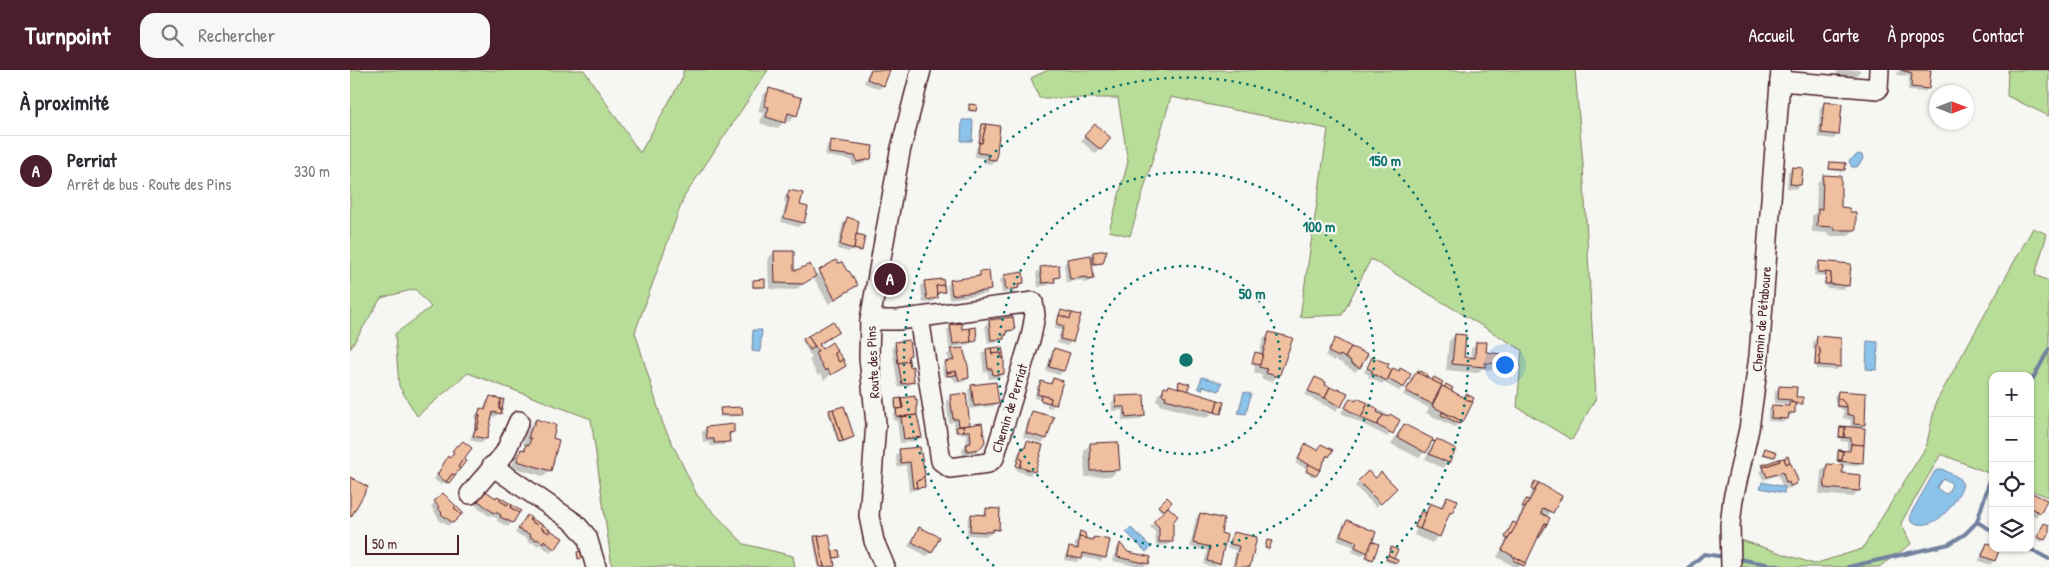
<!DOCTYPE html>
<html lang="fr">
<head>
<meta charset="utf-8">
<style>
  body { margin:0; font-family:"Patrick Hand",sans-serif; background:#f7f7f7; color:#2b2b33 }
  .controls { position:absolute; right:15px; bottom:15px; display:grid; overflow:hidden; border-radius:10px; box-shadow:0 1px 4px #0004 }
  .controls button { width:45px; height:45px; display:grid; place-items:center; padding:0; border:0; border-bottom:1px solid #e1e1e2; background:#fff; color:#2b2b33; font:25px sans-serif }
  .compass { position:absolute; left:1579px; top:15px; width:45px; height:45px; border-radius:50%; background:#fff; box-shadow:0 1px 4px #0004; rotate:90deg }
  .scale { position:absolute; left:15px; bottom:12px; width:94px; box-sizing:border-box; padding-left:5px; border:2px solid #4a1f2b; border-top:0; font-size:14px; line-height:18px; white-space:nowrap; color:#4a1f2b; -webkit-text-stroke:4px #f6f6f2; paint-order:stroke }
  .you { position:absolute; left:1154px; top:294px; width:18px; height:18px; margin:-12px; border:4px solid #fff; border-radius:50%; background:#1a73e8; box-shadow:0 0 0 8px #1a73e833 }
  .badge { display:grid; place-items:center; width:32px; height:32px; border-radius:50%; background:#4a1f2b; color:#fff; font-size:16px; font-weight:700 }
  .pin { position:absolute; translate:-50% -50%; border:2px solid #fff; box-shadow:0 1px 5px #0006 }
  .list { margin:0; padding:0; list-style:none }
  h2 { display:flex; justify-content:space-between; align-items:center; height:65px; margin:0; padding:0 20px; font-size:21px }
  h2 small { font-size:16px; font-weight:400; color:#7c7c81 }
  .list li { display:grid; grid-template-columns:32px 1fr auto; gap:15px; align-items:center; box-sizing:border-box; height:70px; padding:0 20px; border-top:1px solid #e1e1e2 }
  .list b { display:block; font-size:19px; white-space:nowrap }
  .list p { margin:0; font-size:16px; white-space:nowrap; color:#7c7c81 }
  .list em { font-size:16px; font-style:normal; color:#7c7c81 }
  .icon { flex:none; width:28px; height:28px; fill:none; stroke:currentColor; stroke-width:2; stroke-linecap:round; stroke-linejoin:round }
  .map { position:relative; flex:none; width:1699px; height:497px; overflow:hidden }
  header { display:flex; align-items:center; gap:30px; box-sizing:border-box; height:70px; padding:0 25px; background:#4a1f2b; color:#fff }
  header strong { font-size:24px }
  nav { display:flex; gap:28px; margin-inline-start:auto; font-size:18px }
  .search { width:350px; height:45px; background:#f7f7f7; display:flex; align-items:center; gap:12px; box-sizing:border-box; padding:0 18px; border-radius:15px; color:#7c7c81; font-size:19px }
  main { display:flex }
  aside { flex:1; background:#fff }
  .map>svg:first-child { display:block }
</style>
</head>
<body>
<header>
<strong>Turnpoint</strong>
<div class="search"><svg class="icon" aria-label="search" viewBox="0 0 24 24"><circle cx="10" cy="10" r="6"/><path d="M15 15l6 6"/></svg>Rechercher</div>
<nav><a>Accueil</a><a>Carte</a><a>À propos</a><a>Contact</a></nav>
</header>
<main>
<aside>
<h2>À proximité<small></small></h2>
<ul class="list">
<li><span class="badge">A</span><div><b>Perriat</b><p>Arrêt de bus · Route des Pins</p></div><em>330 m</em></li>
</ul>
</aside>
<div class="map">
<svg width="1699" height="497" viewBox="0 0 1699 497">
  <rect width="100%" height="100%" fill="#f6f6f2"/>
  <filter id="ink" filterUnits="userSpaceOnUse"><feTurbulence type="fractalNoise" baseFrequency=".02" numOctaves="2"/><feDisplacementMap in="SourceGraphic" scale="10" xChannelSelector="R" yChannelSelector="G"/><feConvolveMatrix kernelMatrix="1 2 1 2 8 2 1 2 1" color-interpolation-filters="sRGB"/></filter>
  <g filter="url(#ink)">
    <g fill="#b7dd98" stroke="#807e62">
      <polygon points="0,0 234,0 290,83 333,7 333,0 418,0 334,127 285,262 313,354 347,425 394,474 443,486 445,497 262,497 241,349 118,303 67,346 49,316 45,264 81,237 65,219 31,228 0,279"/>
      <polygon points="698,0 1225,0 1233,95 1246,328 1222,370 1167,337 1172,280 1021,189 992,245 950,247 978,59 821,27 780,166 759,161 778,92 768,28 689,28 681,8"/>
      <polygon points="1658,0 1699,0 1699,46 1657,26"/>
      <polygon points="1683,158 1697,164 1685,205 1699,211 1699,427 1680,420 1680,306 1643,306 1643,405 1591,384 1551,453 1561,474 1529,497 1390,497 1391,470 1464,494 1512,479 1576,377 1586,332"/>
    </g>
    <g fill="#8bc3ea" stroke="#71819e" fill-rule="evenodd">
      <polygon points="612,50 623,50 622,71 611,71"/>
      <polygon points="1508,84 1512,85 1513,89 1507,97 1502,97 1499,91"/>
      <polygon points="403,260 412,260 410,282 402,281"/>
      <polygon points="1517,271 1528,272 1527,300 1516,299"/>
      <polygon points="852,307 872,313 869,321 853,316 852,320 848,318"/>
      <polygon points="894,322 901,324 896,344 888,343"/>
      <path d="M1592 399 1609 408 1613 415C1605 434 1586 463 1561 452L1560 445 1585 401ZM1595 409 1602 414 1598 423 1595 424 1588 419 1587 417 1592 410Z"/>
      <polygon points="1412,412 1435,417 1434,423 1410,418"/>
      <polygon points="781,458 801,477 796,482 776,462"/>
    </g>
    <g fill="#0003">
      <polygon points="519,0 539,0 533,15 529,19 514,13"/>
      <polygon points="1487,0 1511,0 1505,7 1486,5"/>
      <polygon points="1548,0 1580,0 1578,18 1574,22 1558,21 1559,6 1547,5"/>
      <polygon points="420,19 446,45 439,52 435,50 427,59 410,53 413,43 408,42 413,25"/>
      <polygon points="1474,33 1488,64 1484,69 1468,67 1470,38"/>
      <polygon points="620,36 625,40 623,42 617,41"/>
      <polygon points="632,55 645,90 641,94 634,93 633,88 625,87 626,78 630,74 628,74"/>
      <polygon points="745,56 760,69 746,84 731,71"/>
      <polygon points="481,71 520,88 515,93 503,96 501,90 475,86 477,75"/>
      <polygon points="1480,93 1494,100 1492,102 1478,100"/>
      <polygon points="1442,98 1450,115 1446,119 1437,118 1438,102"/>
      <polygon points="1473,107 1489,139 1504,160 1498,166 1478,166 1478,163 1462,162 1462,146 1466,142 1467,113"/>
      <polygon points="439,122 449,136 453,153 448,157 431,152 436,132 434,132 435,126"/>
      <polygon points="497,149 505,165 511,180 509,182 501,180 499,182 487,179 493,153"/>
      <polygon points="425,182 442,201 465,206 485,191 506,215 500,221 479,234 463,207 445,220 419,219 418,188"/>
      <polygon points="743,183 752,193 741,196 743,208 738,212 733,213 733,210 716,212 714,194 718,190 742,186"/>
      <polygon points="1469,193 1498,215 1494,219 1476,218 1477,216 1474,215 1475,206 1464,205 1465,197"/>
      <polygon points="690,199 709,206 699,215 688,217 686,203"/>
      <polygon points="630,203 640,220 636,224 599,229 597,216 601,211 626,207"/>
      <polygon points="655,206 673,213 663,222 652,223 650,210"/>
      <polygon points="403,211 413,216 412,218 402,218"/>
      <polygon points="575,212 594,222 586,224 587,228 583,232 573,233 571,216"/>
      <polygon points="711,241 729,246 721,272 717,276 707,273 711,260 704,258"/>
      <polygon points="662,248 663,259 656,264 649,272 638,274 635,255 639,251"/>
      <polygon points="482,252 488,262 469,276 471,280 494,295 474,310 471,304 468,306 459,290 462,288 452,271"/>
      <polygon points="601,256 626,270 616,275 599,278 597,260"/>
      <polygon points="919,263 928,305 922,312 911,309 912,305 904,303 905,296 901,295 904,286 909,285 913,270"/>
      <polygon points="1105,265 1113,288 1120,289 1121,279 1127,273 1135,283 1149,293 1142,300 1132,299 1127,303 1096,300 1099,271"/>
      <polygon points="1467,268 1490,296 1486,300 1466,299 1466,296 1464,296 1465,280 1463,280 1463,272"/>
      <polygon points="986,269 1009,298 1005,302 985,289 984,291 975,286"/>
      <polygon points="546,273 560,285 557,287 563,312 559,316 548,317 542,277"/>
      <polygon points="602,280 618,308 614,312 606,313 602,307 593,306 592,297 596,293 600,292 597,285"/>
      <polygon points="636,280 653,303 649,308 639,309 638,302 634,303 632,284"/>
      <polygon points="705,280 718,284 713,301 709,305 696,301 701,284"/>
      <polygon points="1023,289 1042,301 1053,317 1049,321 1033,312 1032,314 1018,307 1019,305 1014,302"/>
      <polygon points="1069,301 1076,305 1075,307 1088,322 1096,315 1100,320 1112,351 1105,357 1076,343 1079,338 1053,325 1062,307"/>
      <polygon points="966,308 986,321 996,324 986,341 955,325"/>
      <polygon points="703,309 705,334 701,338 697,337 697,334 690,332 690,330 684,328 687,316 691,312 699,314"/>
      <polygon points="830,312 834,322 870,343 868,345 862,343 857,348 809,335 810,332 806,331 808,324 819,316 827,319"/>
      <polygon points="622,316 648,332 644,336 620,339 618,320"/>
      <polygon points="1429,317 1452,333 1447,337 1444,337 1443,343 1433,352 1418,351 1418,340 1423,336 1436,337 1439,334 1424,333 1425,321"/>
      <polygon points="1488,322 1514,354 1509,359 1511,392 1507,396 1492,395 1491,404 1509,420 1503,427 1469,424 1471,401 1477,395 1489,396 1489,391 1486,391 1487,384 1497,382 1497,372 1490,371 1491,368 1488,368 1489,360 1491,358 1500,358 1501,350 1493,348 1494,341 1490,338 1486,337 1484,326"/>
      <polygon points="615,324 619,356 629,379 624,383 613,385 612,379 617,375 616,364 605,363 604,352 599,353 596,331 601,327"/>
      <polygon points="1003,327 1048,350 1038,367 991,343 996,334"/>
      <polygon points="140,328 149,343 145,347 141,346 136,369 132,373 120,370 127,350 125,350 126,344 130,340 133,340 136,332"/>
      <polygon points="766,328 794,346 789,350 772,351 772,340 762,341 762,332"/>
      <polygon points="546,330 566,330 567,353 569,353 571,366 567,371 550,373 547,350 544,351 543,344 545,342 544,332"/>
      <polygon points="371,339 392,344 390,346 369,347"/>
      <polygon points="480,341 502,367 498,371 488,373 478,343"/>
      <polygon points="683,342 702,348 696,369 692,373 673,367 679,347"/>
      <polygon points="184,350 205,356 201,369 200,400 193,406 162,397 165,387 174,378 175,375 173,374 176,363"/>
      <polygon points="1054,355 1075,381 1069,388 1041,374 1048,362"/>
      <polygon points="356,358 383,362 374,375 360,376 360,372 353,373 352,362"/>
      <polygon points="1087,371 1098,392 1092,398 1075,389 1081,377"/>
      <polygon points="678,372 684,401 680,405 667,401 668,399 665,398 668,383"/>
      <polygon points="740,374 768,399 762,406 735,407 734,381"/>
      <polygon points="956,376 967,381 971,376 981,380 975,392 972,393 964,407 955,402 957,399 945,393"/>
      <polygon points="107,377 98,412 96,414 94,412 91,415 84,409"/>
      <polygon points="569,378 574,416 559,422 556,395 547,397 546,385 550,381"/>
      <polygon points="1415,380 1424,387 1423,388 1412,385"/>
      <polygon points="1439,392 1445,413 1441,418 1436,419 1434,416 1432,416 1428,405 1413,410 1410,402 1414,398"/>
      <polygon points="1018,402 1025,409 1046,418 1026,437 1005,416"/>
      <polygon points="1186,413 1211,426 1197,447 1173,496 1165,497 1147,487 1156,470 1154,469 1162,455 1165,454 1172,440 1171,439 1177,431"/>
      <polygon points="1680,423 1696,431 1686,447 1680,444"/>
      <polygon points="93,425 111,443 98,456 93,451 91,453 81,436"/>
      <polygon points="130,426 162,452 158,457 147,451 148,449 141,445 139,446 124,434"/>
      <polygon points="1097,427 1101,442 1096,447 1088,466 1082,473 1064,465 1066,459 1064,458 1069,445 1073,444 1080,435 1089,438"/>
      <polygon points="817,429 816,437 826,446 821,451 822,471 818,475 806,476 805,462 800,457 813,444 808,438"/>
      <polygon points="637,439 648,459 637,466 617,465 618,449 622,445 632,446"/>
      <polygon points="850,444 869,464 869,493 865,497 854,495 857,481 840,477 846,448"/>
      <polygon points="177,447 211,469 200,483 190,474 188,476 182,472 181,474 177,471 178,469 165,463"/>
      <polygon points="997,451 1021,472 1022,489 1020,491 1015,489 1018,480 1012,486 1002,482 1004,477 987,470 993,455"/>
      <polygon points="1693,456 1699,456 1699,461 1692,472 1686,469"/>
      <polygon points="570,458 581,482 577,486 558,476"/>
      <polygon points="730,463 735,470 741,471 744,468 755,487 751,491 731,487 727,492 714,490 716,483 720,478 725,480 725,472"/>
      <polygon points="884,463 899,497 882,497 886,480 877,478 880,467"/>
      <polygon points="465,468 481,483 488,482 488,487 482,489 483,497 468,497 463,469"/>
      <polygon points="770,474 777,483 798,493 794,497 791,497 763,491 766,478"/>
      <polygon points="1637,475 1644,490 1640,495 1629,491 1633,479"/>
      <polygon points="1041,478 1046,480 1043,489 1046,490 1044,494 1035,491"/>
    </g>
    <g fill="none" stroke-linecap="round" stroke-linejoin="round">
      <g stroke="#71819e" stroke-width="4">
        <polyline points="1680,314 1699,279"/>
        <polyline points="1627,452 1643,461"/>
        <polyline points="1678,478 1699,489"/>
        <polyline points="1388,489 1433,497"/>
        <polyline points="1339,497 1354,484 1375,487"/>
        <polyline points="1498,497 1599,474 1615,464 1627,452 1643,400"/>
      </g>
    </g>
    <g fill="#f0bfa0" stroke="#4a1f2b">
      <polygon points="521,0 540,0 534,16 517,9"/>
      <polygon points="1551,0 1581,0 1579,19 1561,17 1562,3"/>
      <polygon points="419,18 452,28 447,46 438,43 435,53 416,47 419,37 414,36"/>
      <polygon points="1474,32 1492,34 1489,65 1471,63"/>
      <polygon points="619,34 627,35 626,41 619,40"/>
      <polygon points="632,54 636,54 632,73 629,73"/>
      <polygon points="636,54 650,56 646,90 638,89 637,84 628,83 629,73 632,73"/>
      <polygon points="745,54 761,68 751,80 734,66"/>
      <polygon points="480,70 523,76 521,89 507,92 505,86 479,83"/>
      <polygon points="1480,92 1496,93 1495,100 1479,99"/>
      <polygon points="1442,97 1453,98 1451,115 1440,114"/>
      <polygon points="1473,105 1491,106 1491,137 1499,138 1500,142 1506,142 1506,160 1484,160 1484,157 1467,156 1468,139 1472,139"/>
      <polygon points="439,120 453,123 450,135 458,137 454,153 434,148 439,128 437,128"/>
      <polygon points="497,147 509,151 504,179 490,175"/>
      <polygon points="506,164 515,166 512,181 504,179"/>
      <polygon points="757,180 753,193 744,194 743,182"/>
      <polygon points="424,181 444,181 444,200 447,200 460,194 466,206 453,214 425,213"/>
      <polygon points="741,185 744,209 737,210 737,207 720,209 717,189"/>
      <polygon points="486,190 488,193 492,192 497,201 499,201 508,215 485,229 469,200"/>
      <polygon points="1469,191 1501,194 1499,216 1480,214 1481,203 1468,202"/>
      <polygon points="709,195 710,207 704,208 705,212 692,213 690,197"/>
      <polygon points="639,200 641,220 602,225 600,210 630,206 630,201"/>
      <polygon points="673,202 674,213 668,214 669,218 656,220 654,205"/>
      <polygon points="1476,202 1481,203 1480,214 1475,214"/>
      <polygon points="415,209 415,217 403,217 403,210"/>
      <polygon points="593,209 594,215 586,216 588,228 577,230 574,211"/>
      <polygon points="594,215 595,222 587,223 586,216"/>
      <polygon points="711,240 722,243 720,249 709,245"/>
      <polygon points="722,243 731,245 723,272 710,269 714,256 707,254 709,245 720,249"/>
      <polygon points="663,247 665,260 656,261 657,265 654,265 654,269 641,270 639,250"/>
      <polygon points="483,251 489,262 469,274 472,279 482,272 487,281 484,283 489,292 493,289 496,296 481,305 477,299 475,301 465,283 468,281 458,266"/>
      <polygon points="612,253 612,259 620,258 621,272 603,274 600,255"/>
      <polygon points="626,257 627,271 621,272 620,258"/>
      <polygon points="919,262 943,268 929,307 916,303 917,299 909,297"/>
      <polygon points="1105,264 1116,265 1114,287 1125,288 1126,272 1137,272 1136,282 1151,284 1150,294 1135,293 1135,297 1102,294"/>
      <polygon points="458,266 465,277 460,280 453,269"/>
      <polygon points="1467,266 1491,268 1491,297 1469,295 1470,281 1469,277 1466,276"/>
      <polygon points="985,268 1001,277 995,288 990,285 989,287 978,282"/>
      <polygon points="559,270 561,285 558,286 559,291 548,293 545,272"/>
      <polygon points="1466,276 1469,277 1470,281 1469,295 1465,295"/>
      <polygon points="652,277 654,288 652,289 651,283 642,284 641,278"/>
      <polygon points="1001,277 1018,284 1010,298 1000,293 1001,291 995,288"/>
      <polygon points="613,278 618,296 619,308 609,310 606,301 597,303 595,292 604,290 600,279"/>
      <polygon points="641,278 642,284 651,283 652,289 654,288 654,304 643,305 642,299 638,299 636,279"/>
      <polygon points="704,278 720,283 714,301 699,297"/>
      <polygon points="487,281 493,289 489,292 484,283"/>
      <polygon points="905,282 913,284 910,295 902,293"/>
      <polygon points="1022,287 1039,294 1037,297 1042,300 1037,311 1021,303 1023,301 1017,298"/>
      <polygon points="559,291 560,297 563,296 564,312 552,314 548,293"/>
      <polygon points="1043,298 1049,301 1050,298 1061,304 1054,318 1038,309"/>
      <polygon points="1068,300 1077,304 1076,307 1067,302"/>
      <polygon points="606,301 606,305 597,306 597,303"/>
      <polygon points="1066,302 1092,315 1082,334 1056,321"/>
      <polygon points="965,307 976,312 975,315 980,317 975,328 958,321"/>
      <polygon points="1084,307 1093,312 1091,315 1082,310"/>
      <polygon points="703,308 713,311 706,335 700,333 701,328 687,324 691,311 701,314"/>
      <polygon points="829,311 840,314 837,321 828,319"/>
      <polygon points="646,312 649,333 624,336 621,315"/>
      <polygon points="1096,314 1103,318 1101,321 1094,317"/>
      <polygon points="819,315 868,330 865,342 815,329 816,326 812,325 814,317 818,318"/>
      <polygon points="1092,316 1123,332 1113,352 1082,336"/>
      <polygon points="1429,316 1447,317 1446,327 1453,327 1453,334 1442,333 1442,330 1428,329"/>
      <polygon points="980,317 986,320 987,318 998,323 991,337 975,328"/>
      <polygon points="1488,321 1516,323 1515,355 1504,354 1504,346 1497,344 1497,337 1487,328"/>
      <polygon points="616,323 620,355 609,356 608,349 603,349 600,325"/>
      <polygon points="1116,324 1124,328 1122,332 1114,328"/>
      <polygon points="692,325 701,328 700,333 690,330"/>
      <polygon points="794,325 795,346 776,348 775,337 766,337 765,326"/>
      <polygon points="140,326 151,329 149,339 152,339 151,344 143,342 137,369 123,366 130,346 128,346 130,338 135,340"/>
      <polygon points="565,326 565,329 567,329 567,345 547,347 546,339 553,338 551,328"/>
      <polygon points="551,328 553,338 546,339 545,329"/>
      <polygon points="1000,328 1006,331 1007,328 1018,333 1011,348 995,338"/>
      <polygon points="1487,328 1492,330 1497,337 1487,336"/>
      <polygon points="151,329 154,329 152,339 149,339"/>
      <polygon points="868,330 874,332 871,344 865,342"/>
      <polygon points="1439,332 1445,333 1445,343 1439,343 1438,349 1421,348 1422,335 1439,336"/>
      <polygon points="1018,333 1028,339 1027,342 1033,345 1027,355 1011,348"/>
      <polygon points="494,336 504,367 493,371 483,339"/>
      <polygon points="392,337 393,345 371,345 370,338"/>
      <polygon points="483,339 493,371 489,372 479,340"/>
      <polygon points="682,341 704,347 697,369 676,363"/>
      <polygon points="1092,342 1112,351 1110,354 1091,345"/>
      <polygon points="1040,344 1050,350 1043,364 1027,355 1033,345 1038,347"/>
      <polygon points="567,345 572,367 554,369 551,347"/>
      <polygon points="128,346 130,346 127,360 125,359"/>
      <polygon points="186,349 206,355 203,368 209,370 201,401 167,391 171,379 175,380 176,374 179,375 181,368 178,368 182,356 184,356"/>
      <polygon points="632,353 635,372 630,379 617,381 616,374 621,373 620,361 614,361 613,356"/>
      <polygon points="384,354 384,362 379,363 380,372 364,373 364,369 357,369 356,357"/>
      <polygon points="1054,354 1083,369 1082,370 1085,372 1087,369 1106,379 1099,393 1079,384 1085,372 1082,371 1076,383 1047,367"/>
      <polygon points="613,356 614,361 607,362 606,357"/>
      <polygon points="1490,356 1515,358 1514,375 1501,374 1501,368 1489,367 1494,367 1495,357"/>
      <polygon points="1490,357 1495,357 1494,367 1489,367"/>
      <polygon points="113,371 122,378 108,397 110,399 105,405 102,404 96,412 87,405 98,386 100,388 104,382 102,381 107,375 108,376"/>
      <polygon points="677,371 693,375 685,402 670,397 672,390 669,387 672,377 675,378"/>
      <polygon points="768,372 770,400 741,401 740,373"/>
      <polygon points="955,374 968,380 971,374 983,380 979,387 977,385 970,400 948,389"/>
      <polygon points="1501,374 1514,375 1513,393 1487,391 1492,390 1493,381 1488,380 1500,381"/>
      <polygon points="570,377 575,405 570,410 566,411 567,418 563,418 560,392 551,393 549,379"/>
      <polygon points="1415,378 1427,382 1425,387 1413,384"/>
      <polygon points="1488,381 1493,381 1492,390 1488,390"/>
      <polygon points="1438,386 1440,392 1436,394 1434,388"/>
      <polygon points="669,387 672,390 670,397 666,396"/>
      <polygon points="1434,388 1436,394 1440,392 1443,398 1448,411 1446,412 1446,414 1440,416 1439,412 1436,413 1433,402 1417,407 1413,397 1430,391 1429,389"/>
      <polygon points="113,389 116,391 110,399 108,397"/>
      <polygon points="1429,389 1430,391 1413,397 1412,395"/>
      <polygon points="959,394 970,400 966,406 956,401"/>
      <polygon points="1477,394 1493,395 1492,403 1511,405 1510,421 1474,418"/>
      <polygon points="1018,401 1026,408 1031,402 1047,418 1031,434 1008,411"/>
      <polygon points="102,404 105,405 99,413 96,412"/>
      <polygon points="574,406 575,417 567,418 566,411 570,410"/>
      <polygon points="0,407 18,417 1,447 0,446"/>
      <polygon points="1185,411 1189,413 1184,421 1181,419"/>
      <polygon points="1189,413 1212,426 1203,443 1193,438 1191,443 1200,448 1197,454 1195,453 1176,493 1152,480"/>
      <polygon points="134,420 146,428 147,426 151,428 149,430 157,435 159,433 162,435 161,438 169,443 163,453 150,447 151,445 145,442 144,443 127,430"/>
      <polygon points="1680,422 1697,430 1691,443 1680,438"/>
      <polygon points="93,423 106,436 104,438 111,445 103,453 91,444 92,443 88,438 89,437 84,431"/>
      <polygon points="1097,426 1108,430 1102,443 1100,442 1090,467 1070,459 1080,433 1092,438"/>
      <polygon points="817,427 822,432 814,441 808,436"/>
      <polygon points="151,428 159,433 157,435 149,430"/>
      <polygon points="1176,429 1179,430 1175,438 1172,437"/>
      <polygon points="162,435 171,441 169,443 161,438"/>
      <polygon points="106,436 113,443 111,445 104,438"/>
      <polygon points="818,437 828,446 823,452 823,472 809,472 809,458 803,452"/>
      <polygon points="636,438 650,439 649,460 643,459 643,462 620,461 621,444 636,445"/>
      <polygon points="1071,441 1076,443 1070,459 1065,457"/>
      <polygon points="850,443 874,449 871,463 877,465 870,494 857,491 860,477 843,473"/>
      <polygon points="177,445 181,448 179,450 187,455 189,453 193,455 191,458 199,463 200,460 213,468 205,480 194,470 193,473 187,469 186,470 180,467 181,465 168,459"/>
      <polygon points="181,448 189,453 187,455 179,450"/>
      <polygon points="997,450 1026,462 1018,483 1005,477 1007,472 990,465"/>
      <polygon points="1163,452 1167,454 1158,469 1155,467"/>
      <polygon points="1195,453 1197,454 1189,468 1188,467"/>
      <polygon points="1694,453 1699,455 1699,463 1695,470 1687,467"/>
      <polygon points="193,455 200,460 199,463 191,458"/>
      <polygon points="569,457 590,467 582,483 562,472"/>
      <polygon points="730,461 735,463 736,469 729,467"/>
      <polygon points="883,462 907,467 900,497 884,497 889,476 880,474"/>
      <polygon points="479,464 485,496 474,497 468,466"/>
      <polygon points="464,466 468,466 474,497 470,497"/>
      <polygon points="729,467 743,470 744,467 760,470 756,488 733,483 732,489 717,486 719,477 728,479"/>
      <polygon points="917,470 922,471 919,479 915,478"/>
      <polygon points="1022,471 1029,474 1023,490 1016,487"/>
      <polygon points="770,473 778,482 801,487 799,494 767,487"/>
      <polygon points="1637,473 1643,475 1643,478 1650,478 1645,491 1632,486"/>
      <polygon points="1041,477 1048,480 1044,488 1038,485"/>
      <polygon points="489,480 490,487 484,488 482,481"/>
      <polygon points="231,481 233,488 228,489 227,482"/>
      <polygon points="1038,485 1048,490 1047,493 1036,489"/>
      <polygon points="1165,487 1176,493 1174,496 1163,490"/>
    </g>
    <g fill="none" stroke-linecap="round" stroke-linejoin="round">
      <g stroke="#4a1f2b" stroke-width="22">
        <g id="minor">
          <polyline points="1430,11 1528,19 1529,0"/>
          <polyline points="520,250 548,250 683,232 685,245 681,267 644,388 638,393 600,398 591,391 569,247"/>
          <polyline points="142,396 225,453 237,467 246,497"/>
          <polyline points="120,424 155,383 169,351"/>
          <polyline points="535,497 524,471 519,446 526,353 519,288 520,250 550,82 571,0"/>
          <polyline points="1381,497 1380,455 1383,429 1399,359 1409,286 1431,0"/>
        </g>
      </g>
      <use href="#minor" stroke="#f6f6f2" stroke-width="19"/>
    </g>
  </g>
  <g fill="none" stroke="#0f766e" stroke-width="2.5" stroke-dasharray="2.5 5">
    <circle cx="836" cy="290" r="94"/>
    <circle cx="836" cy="290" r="188"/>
    <path d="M644 496A282 282 0 1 1 1028 496"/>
  </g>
  <g text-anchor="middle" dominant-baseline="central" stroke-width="4.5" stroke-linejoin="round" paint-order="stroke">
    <g font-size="14" fill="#4a1f2b" stroke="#f6f6f2">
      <text transform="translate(1411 249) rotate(-85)">Chemin de Pétaboure</text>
      <text transform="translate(522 292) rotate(-93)">Route des Pins</text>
      <text transform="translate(659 338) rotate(-73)">Chemin de Perriat</text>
    </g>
  </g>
  <circle cx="836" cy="290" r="8" fill="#0f766e" stroke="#f6f6f2" stroke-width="2.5"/>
  <g font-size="15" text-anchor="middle" font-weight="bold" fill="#0f766e" stroke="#f6f6f2" stroke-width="4.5" stroke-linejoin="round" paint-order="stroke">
    <text x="1035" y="96">150 m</text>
    <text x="969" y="162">100 m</text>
    <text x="902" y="229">50 m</text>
  </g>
</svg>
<div class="controls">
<button>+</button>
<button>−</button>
<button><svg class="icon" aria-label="locate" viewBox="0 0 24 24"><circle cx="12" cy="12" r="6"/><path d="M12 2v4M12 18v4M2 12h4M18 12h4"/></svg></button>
<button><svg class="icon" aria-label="layers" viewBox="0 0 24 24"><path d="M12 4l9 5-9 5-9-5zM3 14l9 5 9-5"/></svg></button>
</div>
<svg class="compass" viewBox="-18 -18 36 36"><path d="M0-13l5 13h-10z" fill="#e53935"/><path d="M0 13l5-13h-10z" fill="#7c7c81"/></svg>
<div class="scale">50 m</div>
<div class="you"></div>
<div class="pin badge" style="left:540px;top:209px">A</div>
</div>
</main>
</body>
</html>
